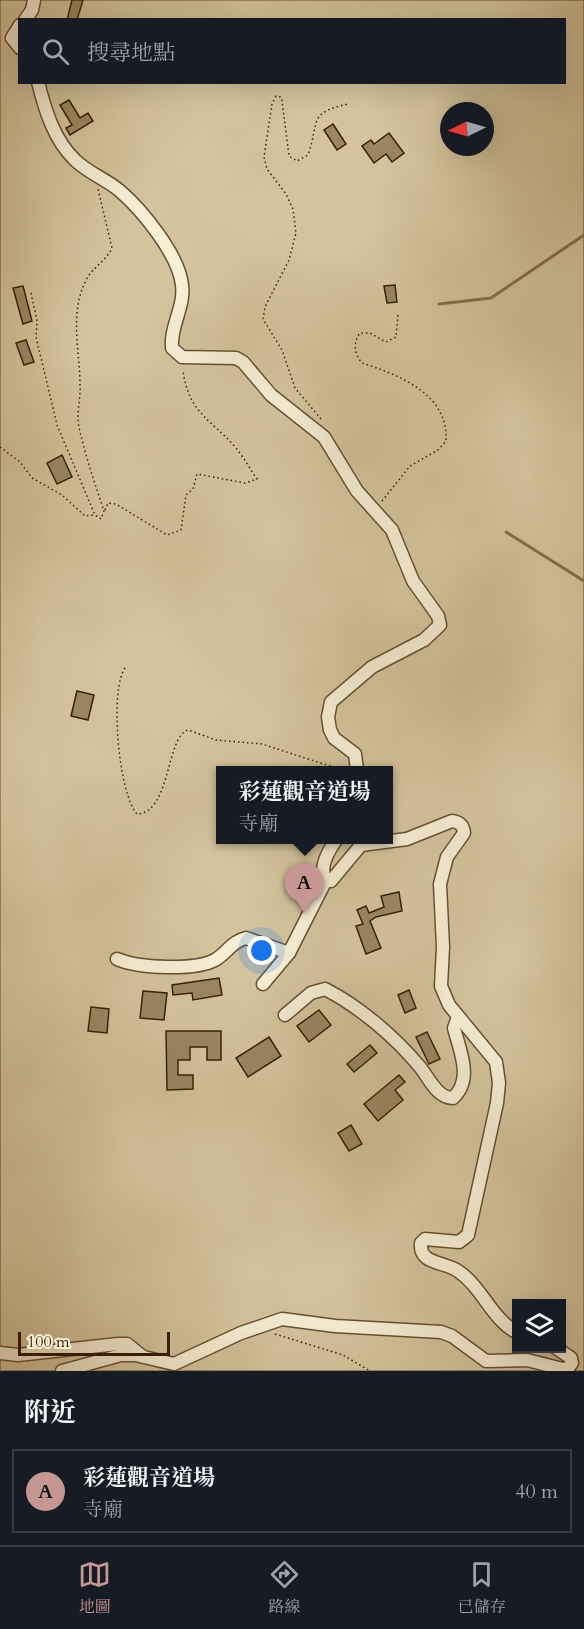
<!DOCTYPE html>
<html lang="zh-TW">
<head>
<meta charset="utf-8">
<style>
  body { margin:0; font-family:Cardo,"Noto Serif TC",serif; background:#242831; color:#f1f3f6 }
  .controls { position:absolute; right:18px; bottom:18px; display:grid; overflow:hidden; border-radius:0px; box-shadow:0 6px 24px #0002 }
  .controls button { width:54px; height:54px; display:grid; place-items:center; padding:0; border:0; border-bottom:2px solid #363941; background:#171b24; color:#f1f3f6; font:30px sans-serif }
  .compass { position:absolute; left:440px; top:102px; width:54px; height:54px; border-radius:50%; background:#171b24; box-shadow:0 6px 24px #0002; rotate:265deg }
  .scale { position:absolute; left:18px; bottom:15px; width:152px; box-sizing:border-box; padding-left:6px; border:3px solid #391e02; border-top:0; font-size:16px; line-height:21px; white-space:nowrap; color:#391e02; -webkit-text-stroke:4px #f7efd5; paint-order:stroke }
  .you { position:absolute; left:262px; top:951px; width:21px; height:21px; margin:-15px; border:4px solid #fff; border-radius:50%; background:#1a73e8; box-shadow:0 0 0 9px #1a73e833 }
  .badge { display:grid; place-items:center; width:39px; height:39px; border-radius:50%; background:#c59692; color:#111; font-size:20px; font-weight:700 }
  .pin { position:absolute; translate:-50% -50px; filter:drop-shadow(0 2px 3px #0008) }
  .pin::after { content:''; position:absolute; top:32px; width:21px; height:18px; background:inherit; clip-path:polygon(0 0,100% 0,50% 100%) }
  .popup { position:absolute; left:216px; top:766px; width:177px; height:78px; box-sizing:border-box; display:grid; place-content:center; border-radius:0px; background:#171b24; filter:drop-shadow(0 2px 4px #0005); font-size:20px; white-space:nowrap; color:#9ea1a6 }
  .popup b { font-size:22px; color:#f1f3f6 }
  .popup::after { content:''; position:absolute; left:50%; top:100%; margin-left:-12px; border:12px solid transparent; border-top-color:#171b24 }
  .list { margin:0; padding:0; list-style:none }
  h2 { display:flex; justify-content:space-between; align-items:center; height:78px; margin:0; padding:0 24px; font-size:26px }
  h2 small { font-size:20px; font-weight:400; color:#9ea1a6 }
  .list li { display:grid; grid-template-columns:39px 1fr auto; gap:18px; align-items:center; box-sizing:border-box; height:84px; margin:0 12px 12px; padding:0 12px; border:2px solid #363941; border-radius:0px }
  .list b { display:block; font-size:22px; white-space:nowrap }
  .list p { margin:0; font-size:20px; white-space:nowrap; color:#9ea1a6 }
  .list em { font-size:20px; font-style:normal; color:#9ea1a6 }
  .icon { flex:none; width:33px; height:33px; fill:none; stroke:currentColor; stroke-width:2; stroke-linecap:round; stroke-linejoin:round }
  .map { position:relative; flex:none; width:584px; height:1371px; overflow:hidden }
  .search { position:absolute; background:#171b24; box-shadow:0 6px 24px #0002; left:18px; right:18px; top:18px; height:66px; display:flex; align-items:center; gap:15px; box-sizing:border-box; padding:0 21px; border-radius:0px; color:#9ea1a6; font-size:22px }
  .sheet { height:174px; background:#171b24 }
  nav { display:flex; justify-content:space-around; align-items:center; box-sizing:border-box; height:84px; border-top:2px solid #363941; background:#171b24; font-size:16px; color:#9ea1a6 }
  nav a { display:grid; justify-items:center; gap:3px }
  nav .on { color:#c59692 }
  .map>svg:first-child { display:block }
</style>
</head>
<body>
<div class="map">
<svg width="584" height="1371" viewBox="0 0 584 1371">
  <rect width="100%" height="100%" fill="#f3e6be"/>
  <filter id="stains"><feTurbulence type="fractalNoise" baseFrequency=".00333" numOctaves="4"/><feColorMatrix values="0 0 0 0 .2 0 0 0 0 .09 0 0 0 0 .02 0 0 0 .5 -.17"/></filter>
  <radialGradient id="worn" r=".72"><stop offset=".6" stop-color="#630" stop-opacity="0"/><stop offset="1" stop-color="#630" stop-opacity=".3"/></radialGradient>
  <path fill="#d3c49e" stroke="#867150" stroke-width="1.5" fill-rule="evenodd" d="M0 0H584V1371H0ZM20 20H564V82H20ZM449 111H485V147H449ZM220 770H388V840H220ZM516 1304H562V1348H516Z"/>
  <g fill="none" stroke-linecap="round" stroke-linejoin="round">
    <g stroke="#836d4c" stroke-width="3">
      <polyline points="439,304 491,298 584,235"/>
      <polyline points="506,532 584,581"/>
    </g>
  </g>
  <g fill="#9a8664" stroke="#391e02" stroke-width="1.5">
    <polygon points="72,0 83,0 77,20 67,20"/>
    <polygon points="69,100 80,118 88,113 93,121 70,135 66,128 72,125 60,105"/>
    <polygon points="333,124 346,144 337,150 324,130"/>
    <polygon points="389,133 404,153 392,162 386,154 374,163 362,146 371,140 374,144"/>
    <polygon points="395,285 397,302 387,303 384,286"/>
    <polygon points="23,286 32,321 23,324 13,288"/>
    <polygon points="26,340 34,362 24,365 16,343"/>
    <polygon points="62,455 72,477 57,484 47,463"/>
    <polygon points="77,691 94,695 88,720 71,716"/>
    <polygon points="399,892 402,911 376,917 370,921 381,948 366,954 356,926 363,924 357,910 366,906 369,913 384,907 381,896"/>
    <polygon points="219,978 222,995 193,1000 192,993 173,995 172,985"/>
    <polygon points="409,990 416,1008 405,1013 398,995"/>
    <polygon points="143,991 167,993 164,1020 140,1018"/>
    <polygon points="91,1007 109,1009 107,1033 88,1031"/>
    <polygon points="319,1010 331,1025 309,1042 297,1026"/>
    <polygon points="166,1031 221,1031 221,1060 207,1060 207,1047 190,1047 190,1060 178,1060 178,1075 193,1075 193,1089 167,1090"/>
    <polygon points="427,1032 440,1059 429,1064 416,1037"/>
    <polygon points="269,1037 281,1056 248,1077 236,1058"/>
    <polygon points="370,1045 377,1053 354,1072 347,1064"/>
    <polygon points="399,1075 405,1082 395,1090 403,1100 378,1121 364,1104"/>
    <polygon points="351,1125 362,1144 349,1151 338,1133"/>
  </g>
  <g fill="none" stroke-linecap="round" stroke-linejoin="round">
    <g stroke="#685031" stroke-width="15">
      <g id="street">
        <polyline points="25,20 32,10 34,0"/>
        <polyline points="20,25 12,38 20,48"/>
        <path d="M38 82C45 110 54 140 75 160 88 173 106 179 120 191 142 210 179 255 182 285 185 307 170 326 172 348L182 357 236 358 243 362 271 395 324 437 357 491 392 530 413 581 438 616 440 625 424 640 372 667 331 702 328 717 330 730 334 738 355 754 357 770"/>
        <path d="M336 840C329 850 318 868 326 880L331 881 361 845 407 839 452 821C460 822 463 825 464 833L447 857 440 884 443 947 441 986 449 1005 496 1062 499 1083 497 1103 468 1235 459 1242 425 1239 421 1243C419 1265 444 1261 458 1271 482 1287 491 1318 516 1332"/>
        <path d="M117 959C138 968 194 971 215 960 227 953 232 941 246 938L289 953"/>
        <polyline points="263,984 289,953 326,880"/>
        <path d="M285 1015 311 993 325 989C360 1007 395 1037 420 1067 429 1078 437 1098 453 1098 474 1079 459 1049 454 1028L458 1017"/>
        <polyline points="0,1353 18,1355 118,1344 127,1344 142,1356"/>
        <polyline points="62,1371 121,1355 135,1355 174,1364 241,1333 282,1319 335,1326 441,1332 452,1336 486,1361 527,1360 563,1369 568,1368 572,1363 571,1358 556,1348"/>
      </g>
    </g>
    <g stroke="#391e02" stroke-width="1.5" stroke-dasharray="1.5 3" stroke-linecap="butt">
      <path d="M31 293 37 321 36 337 57 425 95 515 101 519 104 511C95 484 85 455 79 427 76 413 81 399 80 385 80 350 69 314 86 280 93 267 106 261 112 248L98 189"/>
      <path d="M321 419 295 388 282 350 263 319 265 307 289 260 296 233 293 209 286 194 267 169 264 157 272 104 276 96 281 97 282 101 289 156 297 161 308 155C320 121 307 113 348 104"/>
      <polyline points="0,447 20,462 32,478 62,495 85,516 94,515"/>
      <path d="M382 501 410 466 438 450 446 441C449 394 399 375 362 363 354 354 353 342 360 333H370L386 342 396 337 398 314"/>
      <path d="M105 510 108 503 116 504 167 535 181 530 186 495 193 489 197 474 245 483 257 479C250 469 244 458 236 448 212 420 188 413 183 370"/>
      <path d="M125 668C109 691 119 795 137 814 171 813 166 736 188 730L216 740 262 744 342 770"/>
      <polyline points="275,1334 343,1355 370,1371"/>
    </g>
    <use href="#street" stroke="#f7efd5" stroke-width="12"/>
  </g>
  <rect width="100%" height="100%" filter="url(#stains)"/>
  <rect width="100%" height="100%" fill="url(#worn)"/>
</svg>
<div class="controls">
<button><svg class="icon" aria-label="layers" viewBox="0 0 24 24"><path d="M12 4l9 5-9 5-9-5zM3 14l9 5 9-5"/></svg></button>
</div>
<svg class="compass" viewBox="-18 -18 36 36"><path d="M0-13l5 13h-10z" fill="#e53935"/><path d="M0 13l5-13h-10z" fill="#9ea1a6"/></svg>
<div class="scale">100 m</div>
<div class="you"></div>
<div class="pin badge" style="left:304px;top:913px">A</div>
<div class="popup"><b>彩蓮觀音道場</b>寺廟</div>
<div class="search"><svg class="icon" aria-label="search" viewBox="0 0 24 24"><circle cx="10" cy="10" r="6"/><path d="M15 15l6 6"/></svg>搜尋地點</div>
</div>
<section class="sheet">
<h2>附近<small></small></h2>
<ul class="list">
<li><span class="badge">A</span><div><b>彩蓮觀音道場</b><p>寺廟</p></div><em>40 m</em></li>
</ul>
</section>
<nav>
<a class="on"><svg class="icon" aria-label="map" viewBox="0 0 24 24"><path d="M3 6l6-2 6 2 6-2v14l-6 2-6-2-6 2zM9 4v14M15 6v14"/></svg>地圖</a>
<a><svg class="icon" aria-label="directions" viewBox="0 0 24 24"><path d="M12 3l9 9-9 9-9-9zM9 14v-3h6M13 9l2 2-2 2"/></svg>路線</a>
<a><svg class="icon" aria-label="saved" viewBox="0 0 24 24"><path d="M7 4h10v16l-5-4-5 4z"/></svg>已儲存</a>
</nav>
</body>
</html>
